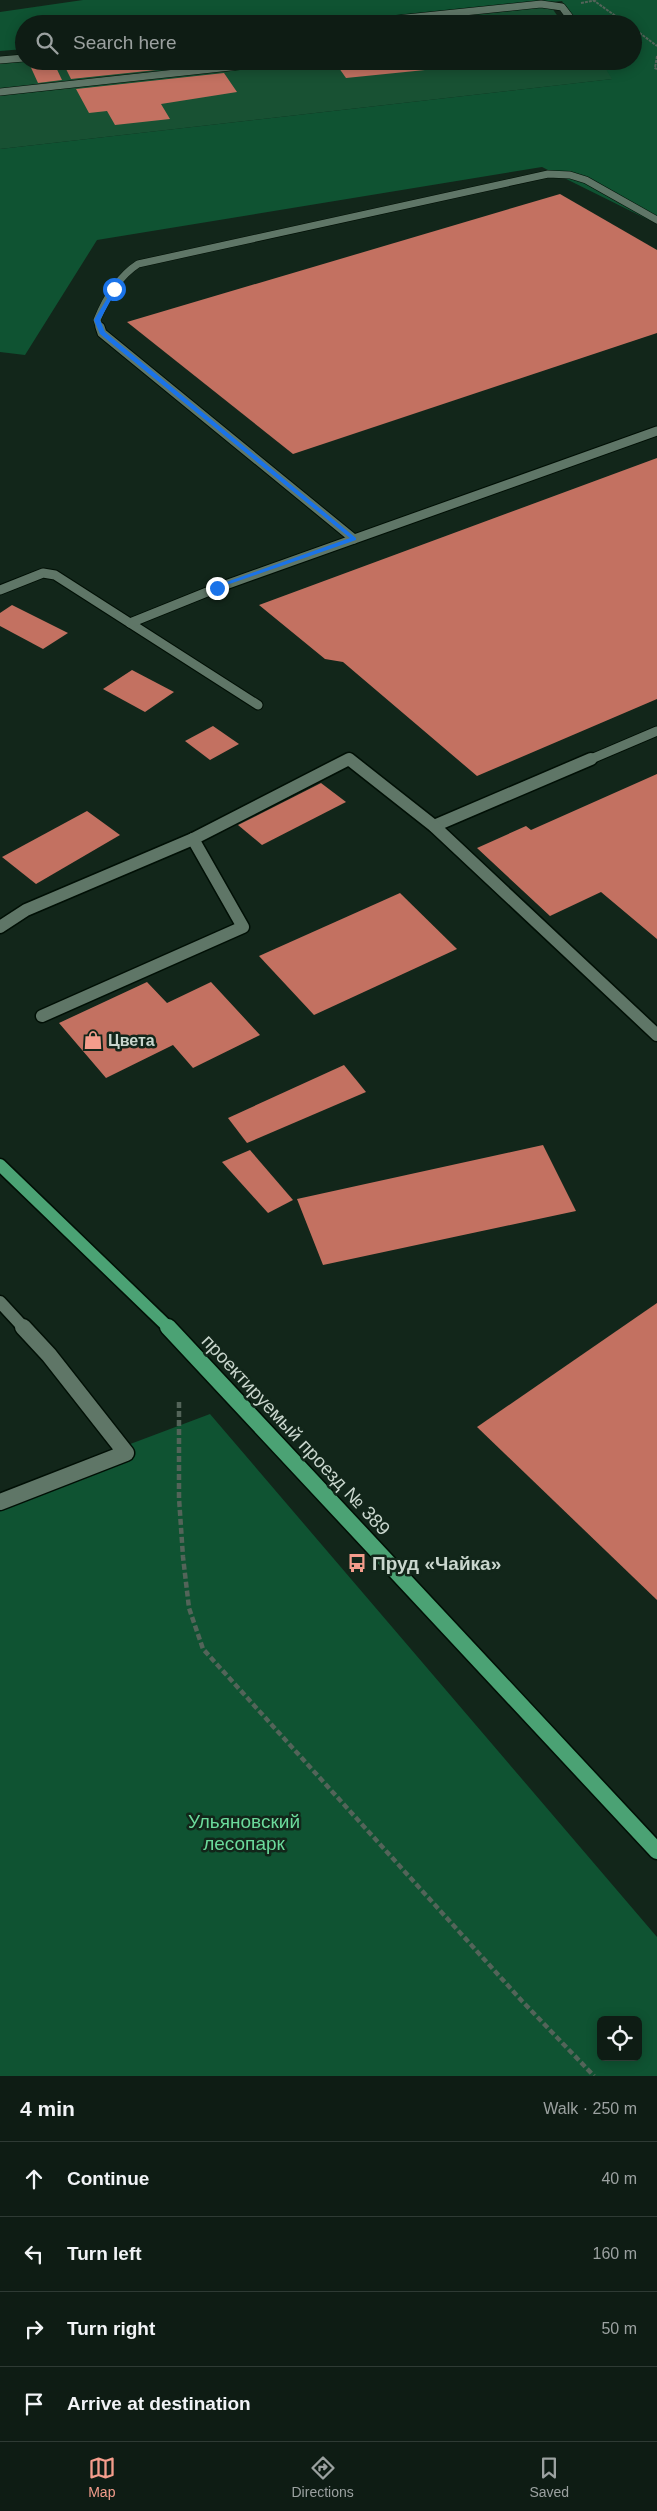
<!DOCTYPE html>
<html lang="en">
<head>
<meta charset="utf-8">
<style>
  body { margin:0; font-family:Arial,sans-serif; background:#1c2922; color:#f1f3f6 }
  .controls { position:absolute; right:15px; bottom:15px; display:grid; overflow:hidden; border-radius:8px; box-shadow:0 2px 12px #0003 }
  .controls button { width:45px; height:45px; display:grid; place-items:center; padding:0; border:0; border-bottom:1px solid #2e3a34; background:#0e1c14; color:#f1f3f6; font:25px sans-serif }
  .stop { position:absolute; width:15px; height:15px; margin:-11px; border:4px solid #1a73e8; border-radius:50%; background:#fff }
  .stop.end { background:#1a73e8; border-color:#fff; box-shadow:0 1px 5px #0008 }
  .list { margin:0; padding:0; list-style:none }
  h2 { display:flex; justify-content:space-between; align-items:center; height:65px; margin:0; padding:0 20px; font-size:21px }
  h2 small { font-size:16px; font-weight:400; color:#9ba1a0 }
  .list li { display:grid; grid-template-columns:32px 1fr auto; gap:15px; align-items:center; box-sizing:border-box; height:75px; padding:0 20px; border-top:1px solid #2e3a34 }
  .list b { display:block; font-size:19px; white-space:nowrap }
  .list em { font-size:16px; font-style:normal; color:#9ba1a0 }
  .icon { flex:none; width:28px; height:28px; fill:none; stroke:currentColor; stroke-width:2; stroke-linecap:round; stroke-linejoin:round }
  .map { position:relative; flex:none; width:657px; height:2076px; overflow:hidden }
  .search { position:absolute; background:#0e1c14; box-shadow:0 2px 12px #0003; left:15px; right:15px; top:15px; height:55px; display:flex; align-items:center; gap:12px; box-sizing:border-box; padding:0 18px; border-radius:28px; color:#9ba1a0; font-size:19px }
  .sheet { height:365px; background:#0e1c14 }
  nav { display:flex; justify-content:space-around; align-items:center; box-sizing:border-box; height:70px; border-top:1px solid #2e3a34; background:#0e1c14; font-size:14px; color:#9ba1a0 }
  nav a { display:grid; justify-items:center; gap:2px }
  nav .on { color:#f49d8c }
  .map>svg:first-child { display:block }
</style>
</head>
<body>
<div class="map">
<svg width="657" height="2076" viewBox="0 0 657 2076">
  <rect width="100%" height="100%" fill="#12261a"/>
  <g fill="#185133">
    <polygon points="542,6 552,8 563,24 368,24"/>
    <polygon points="0,61 601,61 613,79 0,149"/>
  </g>
  <g fill="#0f5332" fill-rule="evenodd">
    <polygon points="83,0 657,0 657,224 542,167 97,240 25,355 0,352 0,149 612,79 601,61 633,61 633,24 577,24 562,1 307,24 24,24 24,49 0,51 0,12"/>
    <path d="M210 1414 657 1937V2076H0V1493ZM601 2020H638V2057H601Z"/>
  </g>
  <g fill="#c37161">
    <polygon points="28,61 53,61 62,80 38,83"/>
    <polygon points="62,61 212,61 213,64 71,79"/>
    <polygon points="334,61 417,61 425,70 346,78"/>
    <polygon points="224,73 237,92 161,104 170,119 115,125 107,111 89,113 76,89"/>
    <polygon points="560,194 657,250 657,333 293,454 127,322"/>
    <polygon points="657,458 657,699 477,776 343,662 325,659 259,605"/>
    <polygon points="12,605 68,633 43,649 0,626 0,613"/>
    <polygon points="132,670 174,692 145,712 103,689"/>
    <polygon points="213,726 239,744 210,760 185,741"/>
    <polygon points="657,774 657,939 601,892 550,916 477,848 526,826 531,830"/>
    <polygon points="321,783 346,802 262,845 238,825"/>
    <polygon points="87,811 120,835 36,884 2,857"/>
    <polygon points="400,893 457,949 314,1015 259,956"/>
    <polygon points="147,982 167,1003 211,982 260,1035 193,1068 173,1045 106,1078 59,1023"/>
    <polygon points="344,1065 366,1092 247,1143 228,1118"/>
    <polygon points="543,1145 576,1211 323,1265 297,1199"/>
    <polygon points="250,1150 293,1200 268,1213 222,1162"/>
    <polygon points="657,1303 657,1600 477,1427"/>
  </g>
  <g fill="none" stroke-linecap="round" stroke-linejoin="round">
    <g stroke="#000f05" stroke-width="8">
      <g id="minor-far3">
        <polyline points="348,24 541,4 562,7 575,24"/>
        <polyline points="0,60 24,58"/>
        <polyline points="0,92 287,61"/>
        <path d="M100 329 97 320C106 298 118 277 138 264L548 174 570 175 586 180 657 220"/>
      </g>
    </g>
    <g stroke="#000f05" stroke-width="11">
      <g id="minor-far2">
        <polyline points="100,327 102,333 354,539"/>
        <polyline points="0,590 43,573 55,575 258,705"/>
        <polyline points="130,623 217,588 657,431"/>
        <polyline points="347,760 350,760"/>
        <polyline points="589,760 657,731"/>
      </g>
    </g>
    <g stroke="#000f05" stroke-width="15">
      <g id="minor-far1">
        <polyline points="434,826 591,759"/>
        <polyline points="0,927 26,910 193,839 349,759 434,826 657,1035"/>
        <polyline points="42,1016 243,927 193,839"/>
        <polyline points="0,1302 24,1328"/>
      </g>
    </g>
    <g stroke="#000f05" stroke-width="19">
      <polyline id="minor" points="0,1502 126,1453 49,1355 23,1327"/>
    </g>
    <g stroke="#000f05" stroke-width="15">
      <polyline id="major-far1" points="0,1165 169,1328"/>
    </g>
    <g stroke="#000f05" stroke-width="19">
      <polyline id="major" points="168,1327 657,1851"/>
    </g>
    <g stroke="#536459" stroke-width="2" stroke-dasharray="3 1" stroke-linecap="butt">
      <polyline points="593,0 627,24"/>
      <polyline points="581,3 597,0"/>
      <polyline points="633,28 657,46"/>
      <polyline points="657,56 655,68 657,69"/>
    </g>
    <polyline stroke="#536459" stroke-width="4.5" stroke-dasharray="6 3" stroke-linecap="butt" points="179,1402 179,1498 183,1557 189,1608 203,1649 522,2001 594,2076"/>
    <use href="#minor-far3" stroke="#5f7667" stroke-width="7"/>
    <use href="#minor-far2" stroke="#5f7667" stroke-width="9"/>
    <use href="#minor-far1" stroke="#5f7667" stroke-width="12"/>
    <use href="#minor" stroke="#5f7667" stroke-width="16"/>
    <use href="#major-far1" stroke="#4ba274" stroke-width="12"/>
    <use href="#major" stroke="#4ba274" stroke-width="16"/>
  </g>
  <polygon fill="#1a73e8" points="114,287 117,289 100,320 105,332 356,538 356,540 215,589 215,586 350,538 100,334 94,320"/>
  <defs>
    <g id="shop-bare" transform="scale(1.5)"><path d="M-5-2.5h2.3a2.7 3.5 0 0 1 5.4 0H5L5.5 6h-11ZM-1.5-2.5h3a1.5 2.3 0 0 0-3 0Z" fill="#f49d8c" stroke="#12261a" stroke-width="2.5" paint-order="stroke"/></g>
    <g id="bus-bare" transform="scale(1.5)"><path d="M-5-6H5V4H4V6H2V4H-2V6H-4V4H-5ZM-3.5-4V0h7V-4ZM-3.5 1.2v1.5H-2V1.2ZM2 1.2v1.5H3.5V1.2Z" fill="#f49d8c" stroke="#12261a" stroke-width="2.5" paint-order="stroke"/></g>
  </defs>
  <g fill-rule="evenodd">
    <use href="#shop-bare" x="93" y="1040"/>
    <use href="#bus-bare" x="357" y="1563"/>
  </g>
  <g text-anchor="middle" dominant-baseline="central" stroke-width="5" stroke-linejoin="round" paint-order="stroke">
    <g font-size="16" font-weight="bold" fill="#c9d6cd" stroke="#12261a" text-anchor="start">
      <text x="108" y="1040">Цвета</text>
    </g>
    <g font-size="19" fill="#c9d6cd" stroke="#12261a">
      <text transform="translate(296 1435) rotate(47)">проектируемый проезд № 389</text>
    </g>
    <g font-size="19" font-weight="bold" fill="#c9d6cd" stroke="#12261a" text-anchor="start">
      <text x="372" y="1563">Пруд «Чайка»</text>
    </g>
    <g font-size="19" fill="#6bda9b" stroke="#12261a">
      <text x="244" y="1821">Ульяновский<tspan x="244" dy="22">лесопарк</tspan></text>
    </g>
  </g>
</svg>
<div class="controls">
<button><svg class="icon" aria-label="locate" viewBox="0 0 24 24"><circle cx="12" cy="12" r="6"/><path d="M12 2v4M12 18v4M2 12h4M18 12h4"/></svg></button>
</div>
<div class="stop" style="left:114px;top:289px"></div>
<div class="stop end" style="left:217px;top:588px"></div>
<div class="search"><svg class="icon" aria-label="search" viewBox="0 0 24 24"><circle cx="10" cy="10" r="6"/><path d="M15 15l6 6"/></svg>Search here</div>
</div>
<section class="sheet">
<h2>4 min<small>Walk · 250 m</small></h2>
<ul class="list">
<li><svg class="icon" aria-label="ahead" viewBox="0 0 24 24"><path d="M12 20V5M6 11l6-6 6 6"/></svg><div><b>Continue</b></div><em>40 m</em></li>
<li><svg class="icon" aria-label="left" viewBox="0 0 24 24"><path d="M17 20v-9H6M10 6l-5 5 5 5"/></svg><div><b>Turn left</b></div><em>160 m</em></li>
<li><svg class="icon" aria-label="right" viewBox="0 0 24 24"><path d="M7 20v-9h11M14 6l5 5-5 5"/></svg><div><b>Turn right</b></div><em>50 m</em></li>
<li><svg class="icon" aria-label="arrive" viewBox="0 0 24 24"><path d="M6 21V4h12l-3 4 3 4H6"/></svg><div><b>Arrive at destination</b></div></li>
</ul>
</section>
<nav>
<a class="on"><svg class="icon" aria-label="map" viewBox="0 0 24 24"><path d="M3 6l6-2 6 2 6-2v14l-6 2-6-2-6 2zM9 4v14M15 6v14"/></svg>Map</a>
<a><svg class="icon" aria-label="directions" viewBox="0 0 24 24"><path d="M12 3l9 9-9 9-9-9zM9 14v-3h6M13 9l2 2-2 2"/></svg>Directions</a>
<a><svg class="icon" aria-label="saved" viewBox="0 0 24 24"><path d="M7 4h10v16l-5-4-5 4z"/></svg>Saved</a>
</nav>
</body>
</html>
